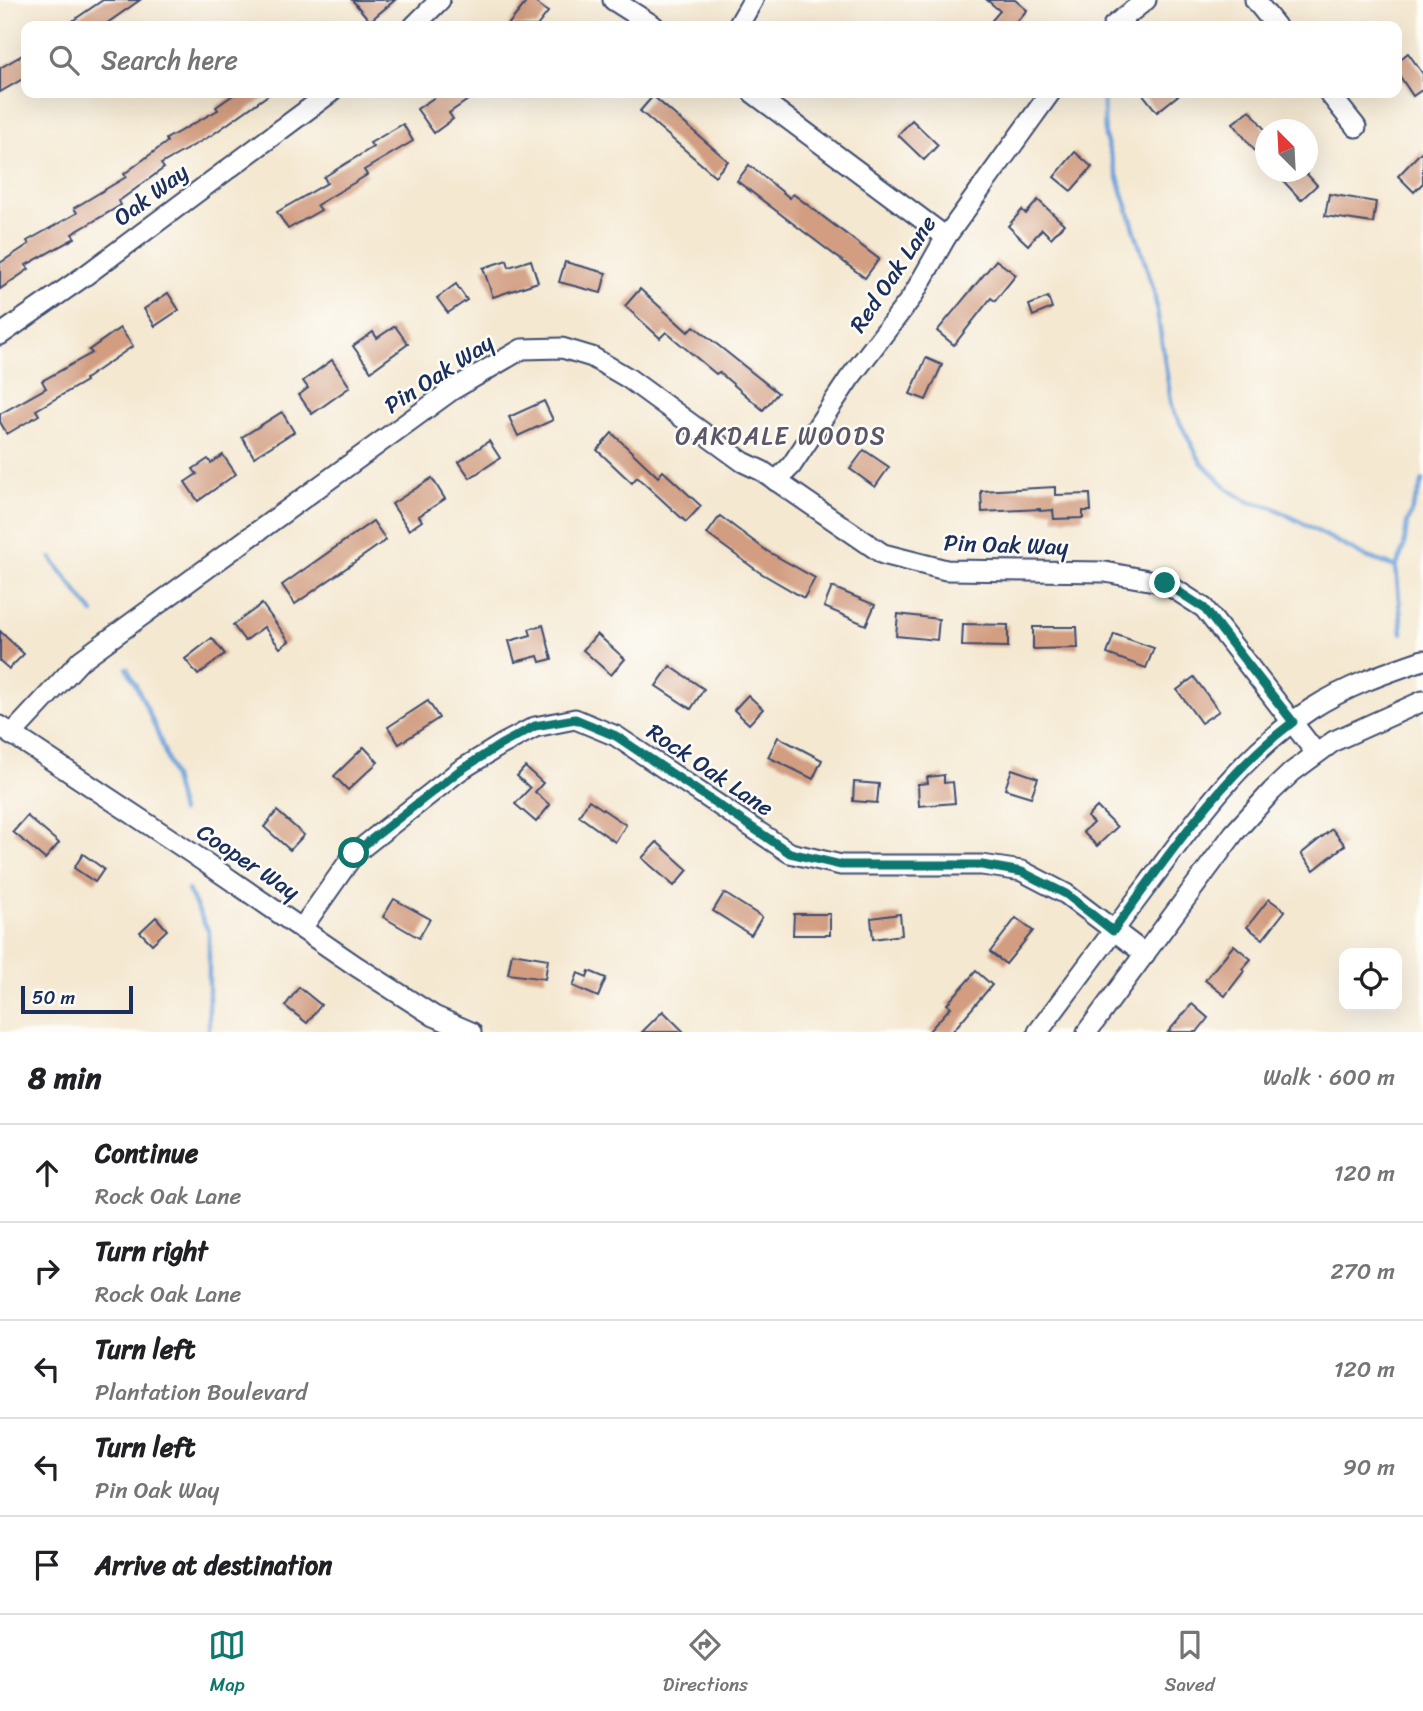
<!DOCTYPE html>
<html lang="en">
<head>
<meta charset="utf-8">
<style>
  body { margin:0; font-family:Sriracha,sans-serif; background:#f6f6f6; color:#202124 }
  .controls { position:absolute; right:21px; bottom:21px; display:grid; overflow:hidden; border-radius:14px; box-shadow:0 7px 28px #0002 }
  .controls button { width:63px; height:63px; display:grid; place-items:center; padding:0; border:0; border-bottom:2px solid #e0e0e0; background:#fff; color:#202124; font:35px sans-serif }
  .compass { position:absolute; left:1255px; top:119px; width:63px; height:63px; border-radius:50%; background:#fff; box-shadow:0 7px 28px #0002; rotate:336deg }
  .scale { position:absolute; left:21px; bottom:18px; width:112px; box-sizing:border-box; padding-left:7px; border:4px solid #1b2f5e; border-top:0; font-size:19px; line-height:24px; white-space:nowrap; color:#1b2f5e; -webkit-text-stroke:5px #fdfcf7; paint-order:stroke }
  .stop { position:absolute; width:21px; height:21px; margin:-16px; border:5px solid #0f766e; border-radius:50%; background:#fff }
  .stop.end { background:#0f766e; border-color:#fff; box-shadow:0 2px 7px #0008 }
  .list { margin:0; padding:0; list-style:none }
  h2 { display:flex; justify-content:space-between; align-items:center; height:91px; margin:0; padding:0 28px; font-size:30px }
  h2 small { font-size:23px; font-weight:400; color:#757577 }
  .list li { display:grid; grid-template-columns:46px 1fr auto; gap:21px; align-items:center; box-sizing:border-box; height:98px; padding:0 28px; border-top:2px solid #e0e0e0 }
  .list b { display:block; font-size:26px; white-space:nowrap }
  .list p { margin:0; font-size:23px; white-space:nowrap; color:#757577 }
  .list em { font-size:23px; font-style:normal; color:#757577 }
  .icon { flex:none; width:38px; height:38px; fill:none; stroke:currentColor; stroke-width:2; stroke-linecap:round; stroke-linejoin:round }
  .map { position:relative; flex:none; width:1423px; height:1032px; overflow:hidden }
  .search { position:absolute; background:#fff; box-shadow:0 7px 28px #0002; left:21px; right:21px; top:21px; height:77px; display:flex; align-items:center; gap:18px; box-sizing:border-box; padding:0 24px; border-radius:14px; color:#757577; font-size:26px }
  .sheet { height:581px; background:#fff }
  nav { display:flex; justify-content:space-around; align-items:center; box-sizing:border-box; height:98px; border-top:2px solid #e0e0e0; background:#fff; font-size:19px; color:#757577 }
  nav a { display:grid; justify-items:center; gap:4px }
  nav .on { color:#0f766e }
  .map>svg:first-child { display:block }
</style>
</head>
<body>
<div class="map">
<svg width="1423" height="1032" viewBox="0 0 1423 1032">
  <rect width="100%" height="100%" fill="#fdfcf7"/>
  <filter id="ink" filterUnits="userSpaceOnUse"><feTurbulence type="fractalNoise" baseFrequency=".0143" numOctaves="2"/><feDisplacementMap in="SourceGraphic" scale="14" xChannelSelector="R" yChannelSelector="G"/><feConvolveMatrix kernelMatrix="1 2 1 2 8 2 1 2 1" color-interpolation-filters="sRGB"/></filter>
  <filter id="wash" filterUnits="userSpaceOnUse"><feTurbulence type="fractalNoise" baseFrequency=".00686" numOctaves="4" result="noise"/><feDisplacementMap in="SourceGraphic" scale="28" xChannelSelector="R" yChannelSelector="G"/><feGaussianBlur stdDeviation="1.57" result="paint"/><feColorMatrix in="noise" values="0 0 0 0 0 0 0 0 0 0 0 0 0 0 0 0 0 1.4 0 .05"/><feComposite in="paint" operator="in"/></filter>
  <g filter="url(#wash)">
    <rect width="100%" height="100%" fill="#f4e8d1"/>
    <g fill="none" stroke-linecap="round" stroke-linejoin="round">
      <g stroke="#6da1d9" stroke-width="4.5">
        <polyline points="1103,93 1105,137 1154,291 1172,408 1201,462 1229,490 1247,501 1272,507 1364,556 1396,567"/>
        <polyline points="51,558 93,613"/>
        <polyline points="1402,633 1396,567 1404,547 1407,523 1423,480"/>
        <path d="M127 668C151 713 172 761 181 812"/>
        <polyline points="188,890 209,932 209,1032"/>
      </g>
    </g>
    <g id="blocks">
      <g fill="#d29d81">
        <polygon points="103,0 140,0 103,26 65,26"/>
        <polygon points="352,0 395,0 370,21"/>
        <polygon points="528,0 532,0 548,12 537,26 507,26"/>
        <polygon points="987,0 1015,0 1027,10 1013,26 987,26 1000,11"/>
        <polygon points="26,53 26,77 0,92 0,68"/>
        <polygon points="1408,53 1423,74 1423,89 1413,96 1397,72 1397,62"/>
        <polygon points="236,93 271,93 212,135 161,164 164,168 119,201 121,205 72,234 75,238 26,265 29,269 0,289 0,263 29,244 27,241 77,213 74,208 126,177 124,174 167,142 166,139 218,110 216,107"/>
        <polygon points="441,93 478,93 449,113 453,119 434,133 417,109"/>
        <polygon points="1142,93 1181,93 1157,112"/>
        <polygon points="653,96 728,161 715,176 640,111"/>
        <polygon points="1250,110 1265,130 1265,150 1258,155 1233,123"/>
        <polygon points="912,120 938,145 924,160 898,135"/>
        <polygon points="403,124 413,141 364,170 367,175 317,205 321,210 288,229 277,212 327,183 324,177 373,147 370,143"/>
        <polygon points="1423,150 1423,183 1414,192 1398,176"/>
        <polygon points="1075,152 1092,167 1071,191 1054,177"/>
        <polygon points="749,165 790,198 793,194 879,259 865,278 737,181"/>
        <polygon points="1275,172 1305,172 1317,185 1301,200"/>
        <polygon points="1329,194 1376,202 1373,223 1325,216"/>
        <polygon points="1038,200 1064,224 1051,238 1042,229 1028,245 1008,226 1022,210 1026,214"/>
        <polygon points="507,260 509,267 531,260 538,282 493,297 483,268"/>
        <polygon points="996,260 1016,275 995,301 991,298 954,345 937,331"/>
        <polygon points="565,262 606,273 601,293 559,282"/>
        <polygon points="456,284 467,300 448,313 437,298"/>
        <polygon points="640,289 688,332 694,326 778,393 763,410 719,372 716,374 666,332 660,338 625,306"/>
        <polygon points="168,293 179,310 155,326 144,309"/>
        <polygon points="1048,297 1052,308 1033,316 1029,305"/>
        <polygon points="395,326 408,344 371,371 353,346 373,332 377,338"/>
        <polygon points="120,328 133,346 85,379 86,381 36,410 39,415 7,434 0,422 0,414 46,388 42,381 92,353 89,350"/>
        <polygon points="926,358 942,365 926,400 910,394"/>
        <polygon points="332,360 350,387 312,414 299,395 308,388 303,381"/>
        <polygon points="544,401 553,420 518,436 509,417"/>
        <polygon points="282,412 294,432 254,457 242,437"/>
        <polygon points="612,433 658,477 663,471 701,506 686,522 637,477 632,483 597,450"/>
        <polygon points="489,441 500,458 470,478 459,462"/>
        <polygon points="864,450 889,467 875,487 850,469"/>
        <polygon points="223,455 236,474 198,501 185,482 197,474 193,469 208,459 211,463"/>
        <polygon points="432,478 445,499 419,516 422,521 409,530 392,504"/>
        <polygon points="1055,487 1055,495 1090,494 1091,511 1083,511 1083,518 1054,519 1053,510 1040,511 1040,509 982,512 981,491"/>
        <polygon points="720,516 767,551 815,578 804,598 759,572 707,534"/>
        <polygon points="373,521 386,540 295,604 282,585"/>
        <polygon points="832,587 875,605 866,625 824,607"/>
        <polygon points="262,604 289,641 280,648 264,627 245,641 233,625"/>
        <polygon points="898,614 939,619 937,640 896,636"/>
        <polygon points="963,624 1008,625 1008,647 962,646"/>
        <polygon points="543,625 552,659 540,662 538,656 515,662 509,641 531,635 529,629"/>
        <polygon points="1033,627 1077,627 1078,648 1033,649"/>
        <polygon points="0,631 24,654 9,669 0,661"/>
        <polygon points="597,634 625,659 611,675 583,650"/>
        <polygon points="1114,634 1154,648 1146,668 1107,654"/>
        <polygon points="212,638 225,654 198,675 185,659"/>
        <polygon points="670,666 704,689 691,709 656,686"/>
        <polygon points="1194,677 1219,711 1201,723 1177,690"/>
        <polygon points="748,695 763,709 749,724 734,710"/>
        <polygon points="428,701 439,718 399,744 388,727"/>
        <polygon points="778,737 822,760 813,779 768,757"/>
        <polygon points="364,747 378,762 348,790 334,776"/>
        <polygon points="525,767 543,783 535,792 550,805 536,822 515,804 530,788 517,776"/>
        <polygon points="1012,769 1038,778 1031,797 1005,789"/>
        <polygon points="944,775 944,783 953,782 955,803 919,806 918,784 928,783 927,777"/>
        <polygon points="854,782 879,784 877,803 853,801"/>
        <polygon points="589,800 626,825 615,842 579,816"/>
        <polygon points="1097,807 1117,827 1097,846 1083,832 1093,823 1087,817"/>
        <polygon points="277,811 304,835 290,850 264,827"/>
        <polygon points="27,816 59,843 45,859 13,832"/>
        <polygon points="1332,829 1345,845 1314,870 1301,854"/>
        <polygon points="657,842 688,870 674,886 642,858"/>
        <polygon points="83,854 104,869 95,882 74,868"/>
        <polygon points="724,893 762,917 751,935 713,911"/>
        <polygon points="394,899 430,919 419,938 383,917"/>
        <polygon points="1269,899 1285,911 1263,939 1247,927"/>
        <polygon points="794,914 830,914 830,935 793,935"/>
        <polygon points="900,914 902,935 873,939 871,918"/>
        <polygon points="156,917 167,930 152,944 140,932"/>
        <polygon points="1016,918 1033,931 1006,964 990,952"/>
        <polygon points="1234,945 1251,959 1242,969 1244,971 1225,996 1205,980"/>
        <polygon points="512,953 548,959 545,979 508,974"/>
        <polygon points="589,971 606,978 598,997 573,986 578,973 587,977"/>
        <polygon points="976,971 992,985 952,1032 928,1032 951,1007 947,1004"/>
        <polygon points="299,987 321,1005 307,1023 285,1006"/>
        <polygon points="1192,1004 1208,1018 1197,1032 1168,1032"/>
        <polygon points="663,1011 684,1032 642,1032"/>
      </g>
    </g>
  </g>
  <g filter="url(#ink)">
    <use href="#blocks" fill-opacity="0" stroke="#3c4b6f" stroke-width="2"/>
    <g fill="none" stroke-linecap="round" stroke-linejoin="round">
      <g stroke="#3c4b6f" stroke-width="23">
        <g id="minor">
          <polyline points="613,0 654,26"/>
          <polyline points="1255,0 1276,26"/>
          <polyline points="414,26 440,0"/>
          <polyline points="738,26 753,0"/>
          <polyline points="1113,26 1146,0"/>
          <polyline points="753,93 946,237"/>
          <polyline points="1329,93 1356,127"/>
          <polyline points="0,335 86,275 330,93"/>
          <polyline points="776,481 791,466 849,379 912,297 946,237 1050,93"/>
          <polyline points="0,726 190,852 356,966 434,1016 471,1032"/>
          <polyline points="11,735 81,660 452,390 522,349 562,348 592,357 628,378 743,462 762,471 883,554 946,570 1105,572 1165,583 1204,608 1316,753"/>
          <polyline points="302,928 354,854 459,771 501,745 535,727 575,719 616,736 790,853 841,865 982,865 1022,871 1066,894 1145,954"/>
          <path d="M1038 1032C1075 982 1112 932 1149 883 1197 818 1243 753 1311 709 1345 687 1385 673 1423 660"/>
          <polyline points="1087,1032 1234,833 1272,791 1292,772 1334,741 1423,701"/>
        </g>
      </g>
      <use href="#minor" stroke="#fff" stroke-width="19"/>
    </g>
  </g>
  <g fill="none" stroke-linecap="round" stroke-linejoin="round" filter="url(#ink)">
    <path stroke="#0f766e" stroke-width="9" d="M354 853 459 771 500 745 535 726 575 719 616 736 790 853 841 865H982L1022 872 1066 894 1113 931C1168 856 1219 778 1293 722L1204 608 1165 583"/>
  </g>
  <g text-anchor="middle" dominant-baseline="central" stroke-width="5" stroke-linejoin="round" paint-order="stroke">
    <g font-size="23" fill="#1b2f5e" stroke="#fdfcf7">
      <text transform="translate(151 195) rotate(-37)">Oak Way</text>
      <text transform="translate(893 274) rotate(-56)">Red Oak Lane</text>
      <text transform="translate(439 374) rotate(-33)">Pin Oak Way</text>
      <text transform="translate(1006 545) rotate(2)">Pin Oak Way</text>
      <text transform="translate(710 770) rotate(34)">Rock Oak Lane</text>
      <text transform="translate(248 862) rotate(34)">Cooper Way</text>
    </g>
    <g font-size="24" letter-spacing="2" fill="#5b566a" stroke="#fdfcf7">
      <text x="781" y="436">OAKDALE WOODS</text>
    </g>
  </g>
</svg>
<div class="controls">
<button><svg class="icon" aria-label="locate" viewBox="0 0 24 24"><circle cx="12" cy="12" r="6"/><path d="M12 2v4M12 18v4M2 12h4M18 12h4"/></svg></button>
</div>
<svg class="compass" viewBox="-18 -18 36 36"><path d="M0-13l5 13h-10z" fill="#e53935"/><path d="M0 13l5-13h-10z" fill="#757577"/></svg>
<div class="scale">50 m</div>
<div class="stop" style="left:354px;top:853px"></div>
<div class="stop end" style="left:1165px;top:583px"></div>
<div class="search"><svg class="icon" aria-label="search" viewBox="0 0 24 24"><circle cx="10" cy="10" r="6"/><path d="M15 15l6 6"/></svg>Search here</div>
</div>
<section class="sheet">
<h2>8 min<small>Walk · 600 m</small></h2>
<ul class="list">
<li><svg class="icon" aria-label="ahead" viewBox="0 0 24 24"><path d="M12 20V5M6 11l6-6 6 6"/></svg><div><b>Continue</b><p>Rock Oak Lane</p></div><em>120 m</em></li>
<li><svg class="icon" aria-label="right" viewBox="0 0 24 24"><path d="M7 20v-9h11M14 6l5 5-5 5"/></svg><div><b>Turn right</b><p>Rock Oak Lane</p></div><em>270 m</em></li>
<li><svg class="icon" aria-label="left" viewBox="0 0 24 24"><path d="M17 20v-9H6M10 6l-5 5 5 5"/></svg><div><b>Turn left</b><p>Plantation Boulevard</p></div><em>120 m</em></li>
<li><svg class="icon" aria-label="left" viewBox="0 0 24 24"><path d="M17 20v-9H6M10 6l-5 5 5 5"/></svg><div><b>Turn left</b><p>Pin Oak Way</p></div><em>90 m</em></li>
<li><svg class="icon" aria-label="arrive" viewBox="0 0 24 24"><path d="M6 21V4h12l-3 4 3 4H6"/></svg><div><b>Arrive at destination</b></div></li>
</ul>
</section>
<nav>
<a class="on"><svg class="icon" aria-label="map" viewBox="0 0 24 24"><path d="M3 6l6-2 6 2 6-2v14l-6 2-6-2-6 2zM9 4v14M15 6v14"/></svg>Map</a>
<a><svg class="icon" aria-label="directions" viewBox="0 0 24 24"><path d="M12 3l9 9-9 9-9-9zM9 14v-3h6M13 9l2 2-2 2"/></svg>Directions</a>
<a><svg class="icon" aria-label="saved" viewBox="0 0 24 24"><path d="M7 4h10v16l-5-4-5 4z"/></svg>Saved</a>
</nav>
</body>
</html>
